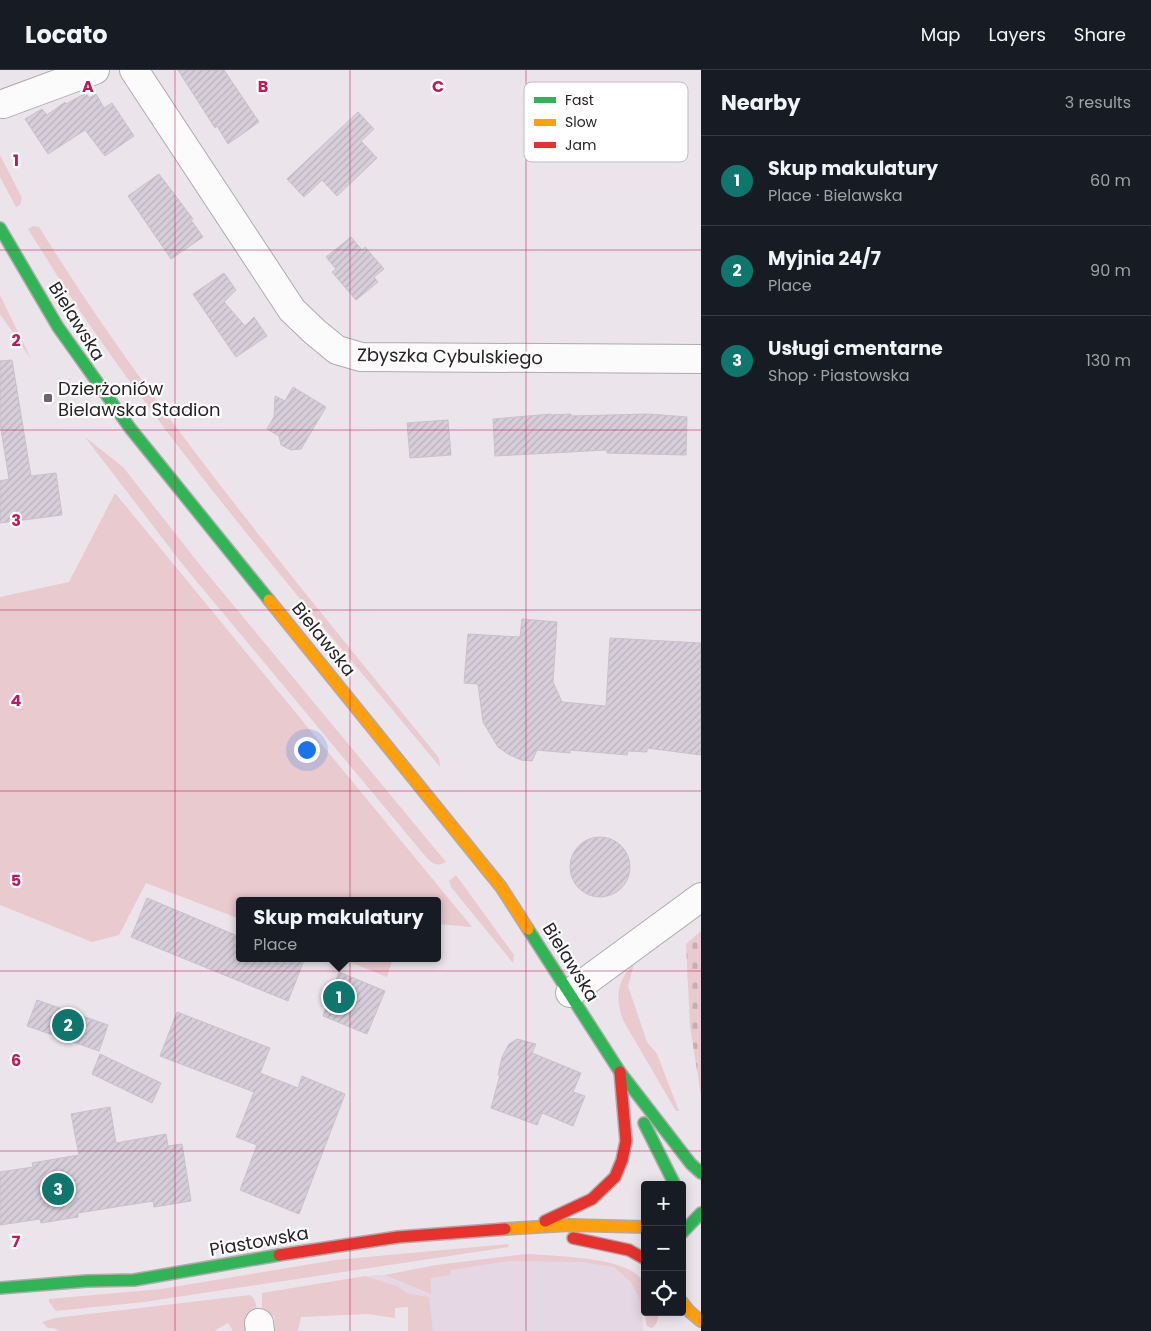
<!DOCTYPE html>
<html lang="en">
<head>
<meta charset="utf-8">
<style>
  body { margin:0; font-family:Poppins,sans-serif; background:#20242c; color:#f1f3f6 }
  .controls { position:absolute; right:15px; bottom:15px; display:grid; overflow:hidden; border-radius:5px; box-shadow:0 2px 12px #0003 }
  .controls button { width:45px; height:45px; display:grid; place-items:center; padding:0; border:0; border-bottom:1px solid #363941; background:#171b24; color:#f1f3f6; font:25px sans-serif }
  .you { position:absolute; left:306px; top:679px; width:18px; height:18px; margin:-12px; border:4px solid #fff; border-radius:50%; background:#1a73e8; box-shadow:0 0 0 8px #1a73e833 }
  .badge { display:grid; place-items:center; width:32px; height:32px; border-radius:50%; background:#0f766e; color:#fff; font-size:16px; font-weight:700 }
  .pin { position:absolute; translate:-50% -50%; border:2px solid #fff; box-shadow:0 1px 5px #0006 }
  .popup { position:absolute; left:236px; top:827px; width:205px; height:65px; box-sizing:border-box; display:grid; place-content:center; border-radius:5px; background:#171b24; filter:drop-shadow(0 1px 4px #0005); font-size:16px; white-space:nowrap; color:#9ea1a6 }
  .popup b { font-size:19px; color:#f1f3f6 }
  .popup::after { content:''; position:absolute; left:50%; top:100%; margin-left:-10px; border:10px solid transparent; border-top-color:#171b24 }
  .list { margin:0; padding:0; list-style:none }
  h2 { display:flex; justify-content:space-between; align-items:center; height:65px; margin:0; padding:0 20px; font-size:21px }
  h2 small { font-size:16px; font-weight:400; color:#9ea1a6 }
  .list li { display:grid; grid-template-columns:32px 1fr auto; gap:15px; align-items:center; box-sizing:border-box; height:90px; padding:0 20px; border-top:1px solid #363941 }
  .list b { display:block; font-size:19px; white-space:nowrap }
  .list p { margin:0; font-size:16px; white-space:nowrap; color:#9ea1a6 }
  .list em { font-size:16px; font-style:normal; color:#9ea1a6 }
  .icon { flex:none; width:28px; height:28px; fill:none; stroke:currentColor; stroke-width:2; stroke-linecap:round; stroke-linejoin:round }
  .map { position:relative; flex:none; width:701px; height:1261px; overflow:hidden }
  header { display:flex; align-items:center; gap:30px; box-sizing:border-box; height:70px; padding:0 25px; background:#171b24; border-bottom:1px solid #363941 }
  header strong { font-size:24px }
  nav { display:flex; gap:28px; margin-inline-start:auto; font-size:18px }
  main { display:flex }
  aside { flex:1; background:#171b24 }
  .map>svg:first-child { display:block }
</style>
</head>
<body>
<header>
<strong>Locato</strong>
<nav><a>Map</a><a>Layers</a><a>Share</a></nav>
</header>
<main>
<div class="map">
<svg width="701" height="1261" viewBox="0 0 701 1261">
  <defs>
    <pattern id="cemetery-stones" width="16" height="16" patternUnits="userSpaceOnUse" patternTransform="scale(1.25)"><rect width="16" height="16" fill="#e9cace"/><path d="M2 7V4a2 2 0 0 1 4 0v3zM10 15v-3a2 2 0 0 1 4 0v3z" fill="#c8adb1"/></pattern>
    <pattern id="building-hatch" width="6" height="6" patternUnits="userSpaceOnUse" patternTransform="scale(1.25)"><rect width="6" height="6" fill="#d7cedb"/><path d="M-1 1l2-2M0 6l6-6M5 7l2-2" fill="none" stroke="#b9b1bc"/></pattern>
  </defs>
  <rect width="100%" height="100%" fill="#ece4eb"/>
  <polygon fill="#e5d7e4" points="527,1184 583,1189 614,1194 630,1200 637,1204 645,1213 645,1242 660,1242 656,1254 652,1258 647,1256 644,1243 642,1244 643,1261 408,1261 409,1224 397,1216 365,1206 385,1205 437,1195"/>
  <g fill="#e9cace">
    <polygon points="0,85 22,128 20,135 16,137 0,107"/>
    <path d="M33 156 39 157C156 346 300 516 439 688L440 697C313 544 181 392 70 226 56 204 42 181 28 159Z"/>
    <polygon points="0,225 31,289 0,244"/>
    <path d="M85 367 123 397 200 495 446 792C436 797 433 794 426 787L183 495Z"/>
    <polygon points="115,423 472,857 438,854 438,831 240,831 240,849 146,813 119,865 92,872 0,835 0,527 69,512"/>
    <polygon points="456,805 514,885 513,893 451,817 449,811"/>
    <polygon points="340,888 393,888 387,907"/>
    <path d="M634 894 628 916 647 972 657 984 679 1041H676L624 952C615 931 616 910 634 894Z"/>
    <polygon points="508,1174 509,1177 144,1232 56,1241 49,1232 49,1229 161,1219 335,1190"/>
    <path d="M527 1184C556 1186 604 1187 630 1200 636 1203 640 1208 645 1213V1242H660L656 1254 652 1258 647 1256 645 1243 642 1244 639 1227 631 1212 614 1197 581 1192 508 1191 450 1200V1205L431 1208V1224L385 1205 437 1195Z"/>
    <polygon points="365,1206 397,1216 409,1224 429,1227 433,1261 408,1261 408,1237 395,1238 395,1248 368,1244 301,1247 298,1261 275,1261 274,1246 262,1247 262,1223"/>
    <path d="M250 1225C261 1233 255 1249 254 1261H233L228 1253 214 1261H61L53 1258H48L42 1252 55 1248Z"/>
  </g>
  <polygon fill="url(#cemetery-stones)" points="701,861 701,1026 690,956 686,874"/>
  <g fill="url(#building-hatch)" stroke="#c7c2c8">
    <polygon points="178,0 224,0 259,52 228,74 217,56 215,58"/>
    <polygon points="86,23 89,28 96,24 104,38 112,33 134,66 105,86 85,60 48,84 25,49 42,39 47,45 65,32 66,34"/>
    <polygon points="358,42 374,59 361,71 377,88 337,126 322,110 304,127 287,109"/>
    <polygon points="159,104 193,149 191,150 203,167 171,189 128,126"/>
    <polygon points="351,167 362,180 365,177 384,199 374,207 378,212 356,230 332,202 336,199 326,187"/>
    <polygon points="224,203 236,220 224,232 245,256 254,247 267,266 236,287 193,224"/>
    <polygon points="12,290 31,406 56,403 62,445 0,453 0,411 9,409 0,353 0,291"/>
    <polygon points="293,317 326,337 301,379 291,380 281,375 279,366 267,359 274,347 275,326 285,331"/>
    <polygon points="551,344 551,345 571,344 571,346 648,344 687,347 686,385 607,383 607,380 495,386 493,349"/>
    <polygon points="448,350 451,385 410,388 407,353"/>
    <polygon points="522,549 557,552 553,612 562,632 606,636 610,568 701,573 701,685 647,678 647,682 628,681 627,685 570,680 570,683 537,680 532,691 521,690 508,684 498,677 483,652 478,614 464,613 468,564 520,567"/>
    <circle cx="600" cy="797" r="30"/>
    <polygon points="147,828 240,867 240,888 305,888 288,931 131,867"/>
    <polygon points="339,902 385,921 367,964 323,946"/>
    <polygon points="37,930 108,955 99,981 27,956"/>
    <polygon points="177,942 270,978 260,1003 298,1018 302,1006 345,1024 299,1144 240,1120 257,1075 236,1067 254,1022 160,986"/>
    <polygon points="517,969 536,974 532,983 581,1003 573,1022 585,1026 573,1056 542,1043 537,1055 491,1038 500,1005 498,1005 502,987 509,974"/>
    <polygon points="100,984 161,1013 152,1033 92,1004"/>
    <polygon points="110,1037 116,1073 166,1064 168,1076 182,1074 191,1131 154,1137 153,1131 78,1143 78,1147 41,1153 40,1149 0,1155 0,1102 33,1097 32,1093 79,1085 71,1044"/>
  </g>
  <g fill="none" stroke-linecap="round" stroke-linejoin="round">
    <g stroke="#b0a9ae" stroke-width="30">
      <g id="street">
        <polyline points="134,0 292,240 315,262 337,280 361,287 701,289"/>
        <polyline points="3,34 95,0"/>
        <polyline points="570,923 701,827"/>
        <polyline points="259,1253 260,1261"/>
      </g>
    </g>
    <g stroke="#b0a9ae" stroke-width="14">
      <g id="fast">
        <polyline points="0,158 58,257 130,358 269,530"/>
        <polyline points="528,859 620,1002 691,1094 701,1103"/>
        <polyline points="644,1053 675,1115"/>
        <polyline points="682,1163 701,1143"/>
        <polyline points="0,1218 87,1211 134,1210 279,1185"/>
      </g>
    </g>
    <g stroke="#b0a9ae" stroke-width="14">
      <g id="slow">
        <polyline points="269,530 501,817 528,859"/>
        <polyline points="505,1159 569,1155 645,1157"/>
        <polyline points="682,1232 689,1241 701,1251"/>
      </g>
    </g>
    <g stroke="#b0a9ae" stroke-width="14">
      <g id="jam">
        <polyline points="545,1151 592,1129 615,1107 622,1090 626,1071 620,1002"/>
        <polyline points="573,1168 629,1180 645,1189"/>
        <polyline points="279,1185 398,1167 505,1159"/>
      </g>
    </g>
    <use href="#street" stroke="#fcfbfc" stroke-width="28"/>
    <use href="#fast" stroke="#30b455" stroke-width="11"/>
    <use href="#slow" stroke="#ff9f0a" stroke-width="11"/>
    <use href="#jam" stroke="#e5322d" stroke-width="11"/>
  </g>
  <path fill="none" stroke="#c2185b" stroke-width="1" stroke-opacity="0.55" d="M175 0V1261M350 0V1261M526 0V1261M0 180H701M0 360H701M0 540H701M0 721H701M0 901H701M0 1081H701"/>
  <rect fill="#6d676c" stroke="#fff" stroke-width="2" x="43" y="323" width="10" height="10" rx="2.5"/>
  <g text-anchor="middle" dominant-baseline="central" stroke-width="4.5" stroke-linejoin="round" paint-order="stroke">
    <g font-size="18" fill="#282327" stroke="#fff">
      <text transform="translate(77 251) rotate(58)">Bielawska</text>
      <text transform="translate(450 286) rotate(1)">Zbyszka Cybulskiego</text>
      <text transform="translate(324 569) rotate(51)">Bielawska</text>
      <text transform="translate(571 892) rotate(58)">Bielawska</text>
      <text transform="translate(259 1171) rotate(-10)">Piastowska</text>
    </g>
    <g font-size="18" fill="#282327" stroke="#fff" text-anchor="start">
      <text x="58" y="318">Dzierżoniów<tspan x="58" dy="21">Bielawska Stadion</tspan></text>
    </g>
  </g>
  <rect x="524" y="12" width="164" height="80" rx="8" fill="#fff" stroke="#bebdbe" stroke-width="1"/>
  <rect x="534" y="27" width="22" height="6" fill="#30b455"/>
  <rect x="534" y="49" width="22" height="7" fill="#ff9f0a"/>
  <rect x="534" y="72" width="22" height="6" fill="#e5322d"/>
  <g font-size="14" fill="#282327">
    <text x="565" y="35">Fast</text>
    <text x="565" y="57">Slow</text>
    <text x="565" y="80">Jam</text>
  </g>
  <g font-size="16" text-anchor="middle" font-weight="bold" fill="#c2185b" stroke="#fff" stroke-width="4.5" stroke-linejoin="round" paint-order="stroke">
    <text x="88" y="22">A</text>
    <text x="263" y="22">B</text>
    <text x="438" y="22">C</text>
    <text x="16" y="96">1</text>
    <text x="16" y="276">2</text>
    <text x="16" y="456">3</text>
    <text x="16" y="636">4</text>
    <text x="16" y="816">5</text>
    <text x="16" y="996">6</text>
    <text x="16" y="1177">7</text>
  </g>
</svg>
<div class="controls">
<button>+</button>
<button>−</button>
<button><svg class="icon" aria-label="locate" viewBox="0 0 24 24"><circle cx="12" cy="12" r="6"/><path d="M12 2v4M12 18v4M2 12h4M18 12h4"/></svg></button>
</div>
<div class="you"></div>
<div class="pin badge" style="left:339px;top:927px">1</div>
<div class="popup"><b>Skup makulatury</b>Place</div>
<div class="pin badge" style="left:68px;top:955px">2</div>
<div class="pin badge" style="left:58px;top:1119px">3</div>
</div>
<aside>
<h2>Nearby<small>3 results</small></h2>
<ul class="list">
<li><span class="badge">1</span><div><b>Skup makulatury</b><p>Place · Bielawska</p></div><em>60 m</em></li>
<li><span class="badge">2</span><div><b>Myjnia 24/7</b><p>Place</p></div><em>90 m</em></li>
<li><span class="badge">3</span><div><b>Usługi cmentarne</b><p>Shop · Piastowska</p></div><em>130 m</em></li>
</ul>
</aside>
</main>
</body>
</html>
